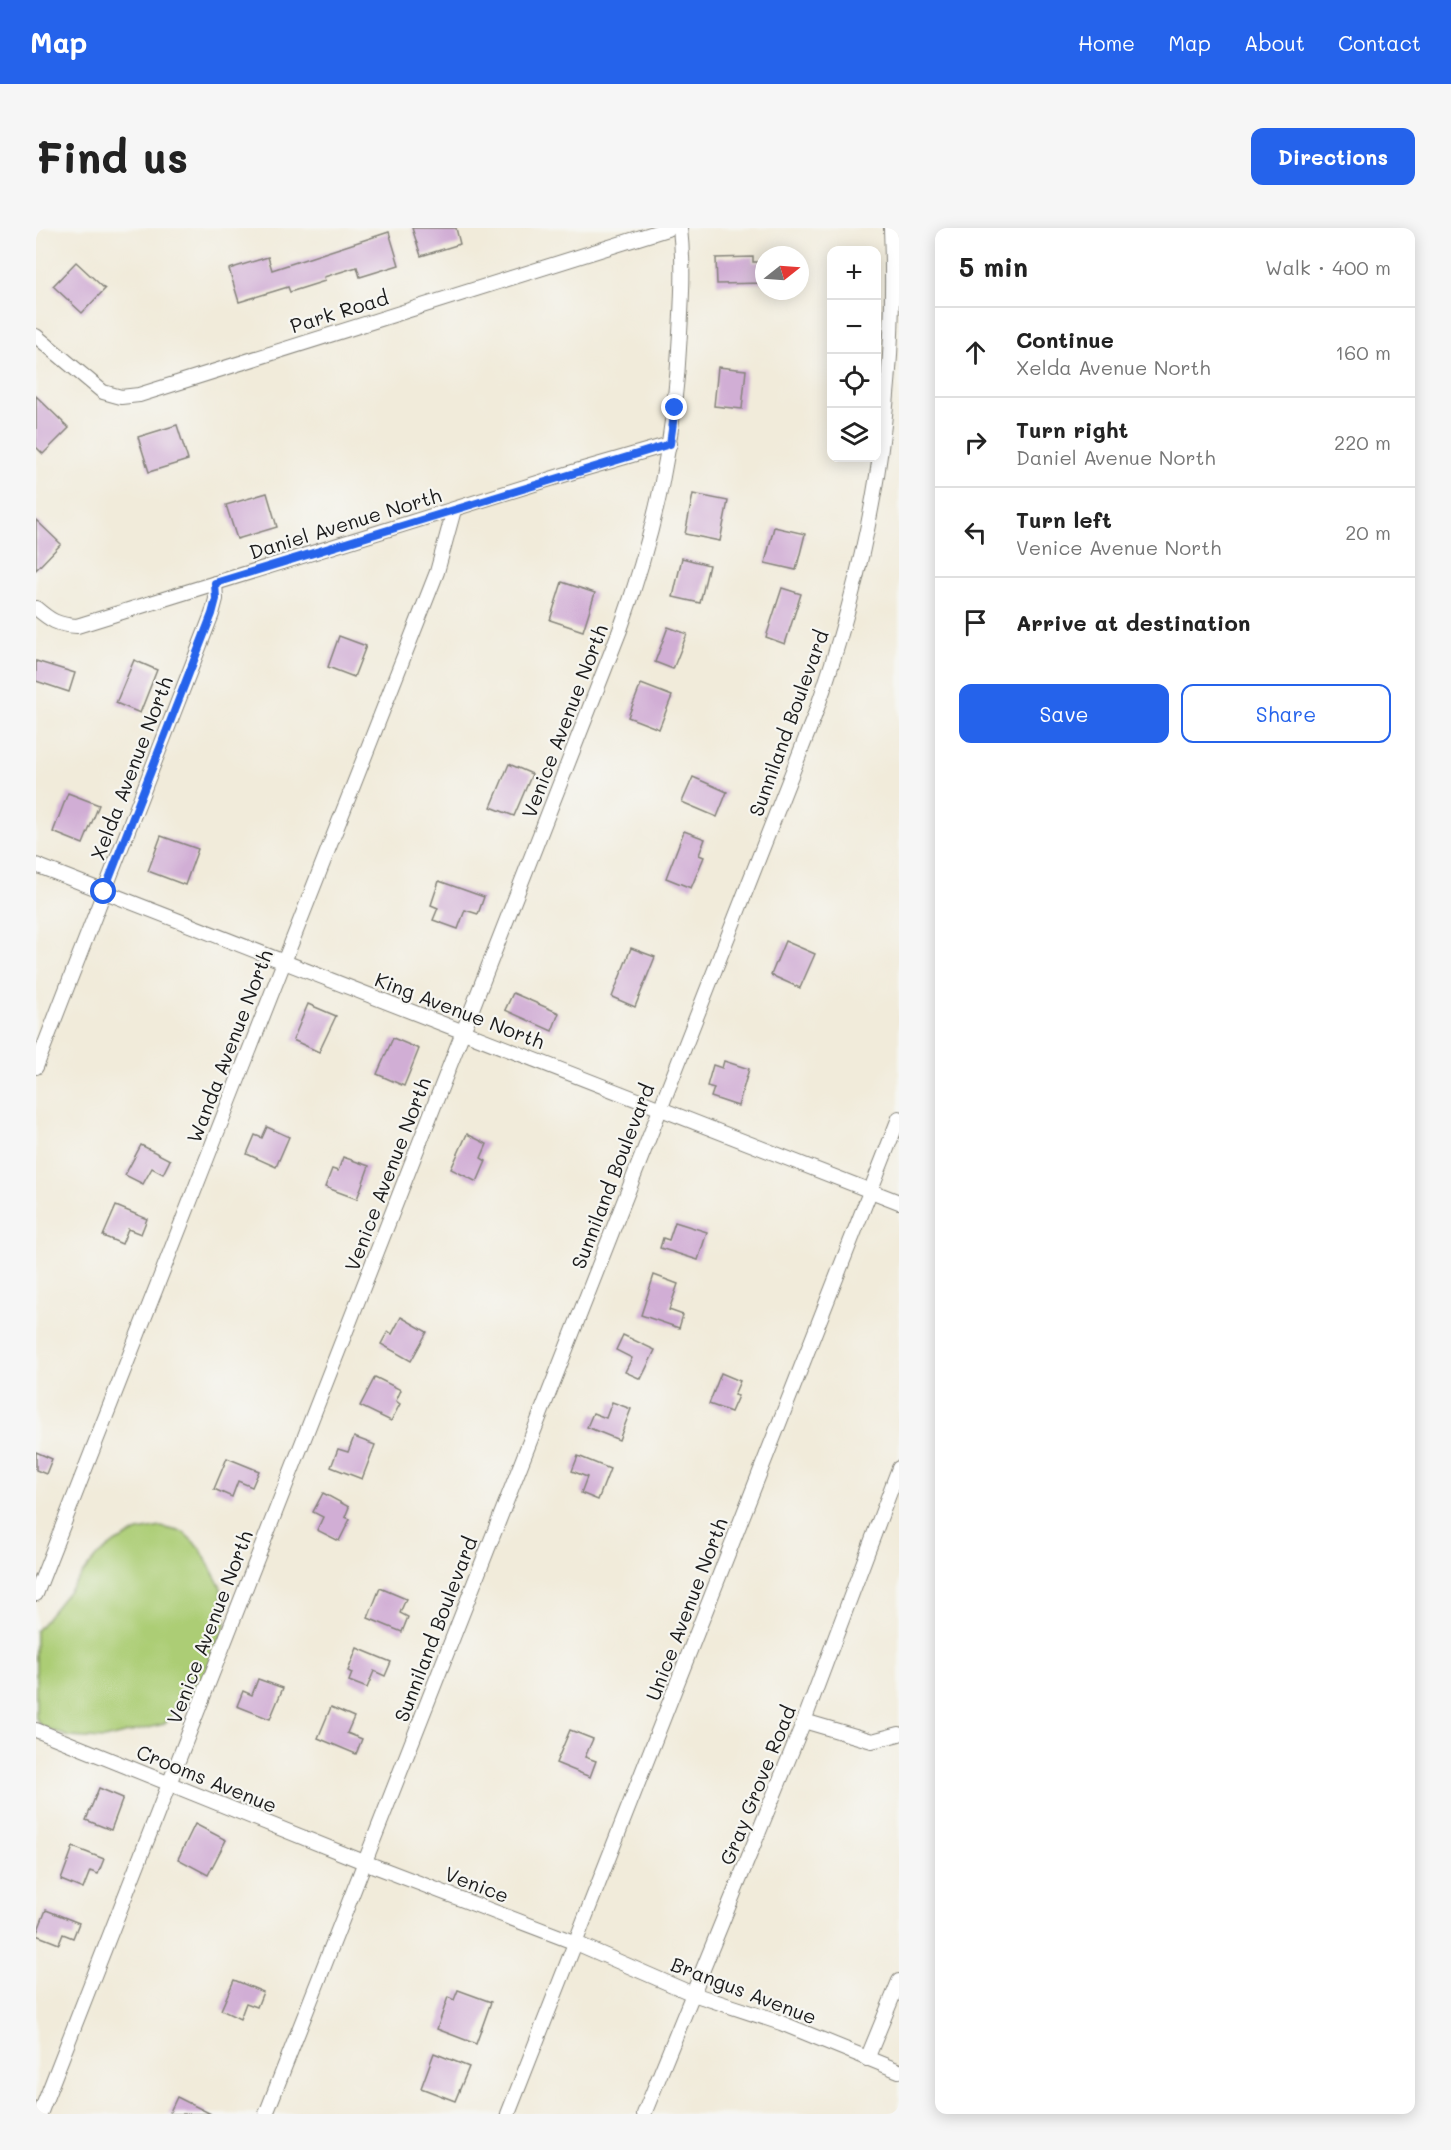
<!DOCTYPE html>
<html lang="en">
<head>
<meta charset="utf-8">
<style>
  body { margin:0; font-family:Mali,sans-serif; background:#f6f6f6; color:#222 }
  .controls { position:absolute; right:18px; top:18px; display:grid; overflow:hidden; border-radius:12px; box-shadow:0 3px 15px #0003 }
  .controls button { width:54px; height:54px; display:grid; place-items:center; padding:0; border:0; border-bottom:2px solid #e0e0e0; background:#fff; color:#222; font:30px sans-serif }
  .compass { position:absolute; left:719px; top:18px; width:54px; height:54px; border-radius:50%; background:#fff; box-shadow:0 3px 15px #0003; rotate:73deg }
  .stop { position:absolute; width:18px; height:18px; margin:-14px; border:4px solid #2563eb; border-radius:50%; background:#fff }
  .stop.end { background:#2563eb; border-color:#fff; box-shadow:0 2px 6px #0008 }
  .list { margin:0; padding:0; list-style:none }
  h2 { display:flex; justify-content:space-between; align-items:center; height:78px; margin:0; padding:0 24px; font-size:26px }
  h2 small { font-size:20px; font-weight:400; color:#767676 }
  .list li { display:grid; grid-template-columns:39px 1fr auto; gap:18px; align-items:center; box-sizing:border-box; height:90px; padding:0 24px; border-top:2px solid #e0e0e0 }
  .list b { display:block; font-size:22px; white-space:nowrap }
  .list p { margin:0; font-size:20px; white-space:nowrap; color:#767676 }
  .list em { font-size:20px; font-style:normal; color:#767676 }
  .actions { display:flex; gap:12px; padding:18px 24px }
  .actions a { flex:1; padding:14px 0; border:2px solid #2563eb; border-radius:12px; text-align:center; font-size:21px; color:#2563eb }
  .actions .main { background:#2563eb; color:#fff }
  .icon { flex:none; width:33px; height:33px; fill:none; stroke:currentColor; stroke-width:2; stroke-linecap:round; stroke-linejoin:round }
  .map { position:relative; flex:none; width:863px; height:1886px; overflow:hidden; border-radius:12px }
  header { display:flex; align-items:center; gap:36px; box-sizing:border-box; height:84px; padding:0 30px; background:#2563eb; color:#fff }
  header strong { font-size:28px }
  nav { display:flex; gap:33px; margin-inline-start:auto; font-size:21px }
  .intro { display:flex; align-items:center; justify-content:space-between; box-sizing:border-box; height:144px; padding:0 36px }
  h1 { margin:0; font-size:42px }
  .button { padding:15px 27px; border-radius:12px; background:#2563eb; color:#fff; font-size:21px; font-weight:700 }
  main { display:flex; gap:36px; padding:0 36px }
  aside { flex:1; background:#fff; border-radius:12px; box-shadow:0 3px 15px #0003 }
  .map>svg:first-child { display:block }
</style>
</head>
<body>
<header>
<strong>Map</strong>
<nav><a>Home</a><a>Map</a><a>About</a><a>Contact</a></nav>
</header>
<div class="intro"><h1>Find us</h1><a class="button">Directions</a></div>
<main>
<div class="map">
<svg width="863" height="1886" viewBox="0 0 863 1886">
  <rect width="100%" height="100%" fill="#f6f6f2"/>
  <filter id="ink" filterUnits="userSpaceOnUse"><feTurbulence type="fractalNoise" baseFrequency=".0167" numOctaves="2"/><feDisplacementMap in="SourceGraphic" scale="12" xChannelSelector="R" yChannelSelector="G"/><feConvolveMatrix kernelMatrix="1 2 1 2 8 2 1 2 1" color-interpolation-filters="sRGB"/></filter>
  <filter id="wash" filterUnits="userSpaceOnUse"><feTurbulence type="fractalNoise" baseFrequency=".008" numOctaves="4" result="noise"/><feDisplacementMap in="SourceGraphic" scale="24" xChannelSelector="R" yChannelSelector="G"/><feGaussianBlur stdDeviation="1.35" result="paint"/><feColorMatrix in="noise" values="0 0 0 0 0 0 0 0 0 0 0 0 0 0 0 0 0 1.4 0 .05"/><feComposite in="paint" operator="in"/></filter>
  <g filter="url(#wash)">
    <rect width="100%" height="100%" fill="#f1ebda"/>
    <polygon fill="#accd75" stroke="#647448" stroke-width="1.5" points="125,1299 147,1304 164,1320 185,1360 190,1396 167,1459 128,1496 68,1511 33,1509 5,1498 0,1490 0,1403 60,1329 80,1314 102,1303"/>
    <g id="blocks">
      <g fill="#d1aed5">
        <polygon points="376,0 420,0 424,16 385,28"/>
        <polygon points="353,4 363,37 324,49 321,39 288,49 289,53 254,64 252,59 203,74 193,41 232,29 236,42"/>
        <polygon points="717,29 717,34 728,34 728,55 681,56 680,30"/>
        <polygon points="40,34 69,61 46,85 17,58"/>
        <polygon points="682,139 710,142 706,181 678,178"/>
        <polygon points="0,168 33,200 7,226 0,219"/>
        <polygon points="141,197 152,232 113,244 102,209"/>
        <polygon points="231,265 241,299 201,311 190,277"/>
        <polygon points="657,266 692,273 684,313 649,306"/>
        <polygon points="0,292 25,316 0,342"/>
        <polygon points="738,299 769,306 760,342 729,335"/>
        <polygon points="646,330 673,337 664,375 637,369"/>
        <polygon points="526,354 559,365 547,403 514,392"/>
        <polygon points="746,360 765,366 749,416 730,409"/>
        <polygon points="632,399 651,406 637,441 619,434"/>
        <polygon points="303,408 330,418 318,449 292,439"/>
        <polygon points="98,432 121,442 104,485 80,475"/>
        <polygon points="0,433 39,445 33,464 0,453"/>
        <polygon points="605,456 636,468 623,501 592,489"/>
        <polygon points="473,536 496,546 478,588 455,579"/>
        <polygon points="657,549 691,564 681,589 646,574"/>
        <polygon points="32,565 63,577 47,616 17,604"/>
        <polygon points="648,603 669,611 663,627 668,629 655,660 630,650"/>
        <polygon points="125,608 162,621 149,657 112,643"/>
        <polygon points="403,653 448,669 442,686 429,682 422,701 397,692 402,680 395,677"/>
        <polygon points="749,713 779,726 764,760 735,747"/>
        <polygon points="595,720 619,729 599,779 576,769"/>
        <polygon points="477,765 523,785 516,803 469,782"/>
        <polygon points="272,776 300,788 283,824 257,812"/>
        <polygon points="357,810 383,821 368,858 341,846"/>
        <polygon points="688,833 713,841 702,878 675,869 678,860 671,858 677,837 686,840"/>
        <polygon points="231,899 253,909 240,939 211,926 219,907 226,910"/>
        <polygon points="431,906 451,916 445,930 450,933 441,954 415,941"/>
        <polygon points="105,917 134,932 127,946 116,940 107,956 89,947"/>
        <polygon points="307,929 333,938 321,971 289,959 296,941 302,943"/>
        <polygon points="80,978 111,991 105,1006 92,1001 86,1016 67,1008"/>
        <polygon points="639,994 671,1004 662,1032 624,1020 627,1010 633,1012"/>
        <polygon points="618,1047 642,1056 633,1082 647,1087 643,1100 605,1087"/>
        <polygon points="365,1089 391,1104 375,1133 345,1116 352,1103 356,1106"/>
        <polygon points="587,1107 619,1122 605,1151 589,1144 596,1130 580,1122"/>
        <polygon points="685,1145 704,1153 698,1167 702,1168 695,1184 673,1176"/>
        <polygon points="339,1149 365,1162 360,1173 364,1176 355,1193 324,1178"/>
        <polygon points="576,1174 595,1181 583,1212 551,1199 557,1185 570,1190"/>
        <polygon points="318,1209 339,1217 326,1251 295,1239 302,1221 312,1224"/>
        <polygon points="0,1224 16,1231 10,1246 0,1242"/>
        <polygon points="542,1228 574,1241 562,1272 545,1265 551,1249 536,1243"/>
        <polygon points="191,1230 223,1243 216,1259 202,1253 196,1269 178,1261"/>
        <polygon points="287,1265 313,1279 309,1289 314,1291 303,1313 281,1302 287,1289 277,1284"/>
        <polygon points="344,1360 370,1371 364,1385 372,1389 366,1404 332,1390"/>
        <polygon points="321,1420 355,1434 349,1448 338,1443 331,1460 313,1453 316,1445 312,1443"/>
        <polygon points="222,1451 247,1460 234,1491 201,1478 207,1463 216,1467"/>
        <polygon points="295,1479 318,1489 311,1505 326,1511 320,1526 282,1510"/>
        <polygon points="534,1502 557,1511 549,1529 560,1533 554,1549 520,1535"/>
        <polygon points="63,1560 87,1570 75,1602 50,1592"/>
        <polygon points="159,1596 190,1612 172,1647 142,1631"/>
        <polygon points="37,1619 68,1631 62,1646 54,1643 47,1661 25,1652"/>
        <polygon points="10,1682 43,1695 37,1710 27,1706 23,1716 0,1707"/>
        <polygon points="198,1752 227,1764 221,1779 210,1775 204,1791 185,1782"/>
        <polygon points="422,1762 455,1774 440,1816 401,1801 412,1769 418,1772"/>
        <polygon points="398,1825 433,1839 419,1873 385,1860"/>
        <polygon points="141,1869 175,1886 133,1886"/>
      </g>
    </g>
  </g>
  <g filter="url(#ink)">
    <use href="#blocks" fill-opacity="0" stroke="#86847b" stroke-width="1.5"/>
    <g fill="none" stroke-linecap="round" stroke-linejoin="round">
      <g stroke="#86847b" stroke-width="16">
        <g id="street">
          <polyline points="0,108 67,164 85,169 103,167 634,0"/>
          <path d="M0 380C14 392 21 397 41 398L537 244 634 216"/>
          <polyline points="0,637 863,974"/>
          <polyline points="0,839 176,386 180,371 179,355"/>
          <polyline points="0,1366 401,344 418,282"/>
          <polyline points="768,1493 836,1513 863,1506"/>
          <polyline points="0,1502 328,1634 540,1715 657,1766 745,1795 863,1843"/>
          <polyline points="831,1831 863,1753"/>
          <path d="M4 1886 584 402C620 301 639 212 644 105 646 70 648 35 644 0"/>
          <path d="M230 1886 778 489C836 326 862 173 855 0"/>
          <polyline points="472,1886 863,890"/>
          <polyline points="608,1886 768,1493 863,1240"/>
        </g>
      </g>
      <use href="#street" stroke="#fff" stroke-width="14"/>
    </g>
  </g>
  <g fill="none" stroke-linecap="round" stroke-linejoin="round" filter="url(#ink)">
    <polyline stroke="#2563eb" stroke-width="8" points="68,664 176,386 180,371 179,355 634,216 639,180"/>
  </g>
  <g text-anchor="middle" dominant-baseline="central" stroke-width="4.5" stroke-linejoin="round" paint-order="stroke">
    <g font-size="20" fill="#1c1c1c" stroke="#f6f6f2">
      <text transform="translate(303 83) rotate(-17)">Park Road</text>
      <text transform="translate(309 295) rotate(-17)">Daniel Avenue North</text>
      <text transform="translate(528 493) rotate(-69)">Venice Avenue North</text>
      <text transform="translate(752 495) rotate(-70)">Sunniland Boulevard</text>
      <text transform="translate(95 540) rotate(-69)">Xelda Avenue North</text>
      <text transform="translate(424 782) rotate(21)">King Avenue North</text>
      <text transform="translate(193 818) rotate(-69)">Wanda Avenue North</text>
      <text transform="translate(351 946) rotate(-69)">Venice Avenue North</text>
      <text transform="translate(576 948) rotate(-69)">Sunniland Boulevard</text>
      <text transform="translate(650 1381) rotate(-69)">Unice Avenue North</text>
      <text transform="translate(173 1399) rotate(-69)">Venice Avenue North</text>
      <text transform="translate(399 1401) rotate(-69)">Sunniland Boulevard</text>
      <text transform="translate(171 1550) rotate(22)">Crooms Avenue</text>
      <text transform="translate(721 1557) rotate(-68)">Gray Grove Road</text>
      <text transform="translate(441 1656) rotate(21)">Venice</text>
      <text transform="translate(708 1762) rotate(21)">Brangus Avenue</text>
    </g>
  </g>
</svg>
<div class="controls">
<button>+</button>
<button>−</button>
<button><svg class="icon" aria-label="locate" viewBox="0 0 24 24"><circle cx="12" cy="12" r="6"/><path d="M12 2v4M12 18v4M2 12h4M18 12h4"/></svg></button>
<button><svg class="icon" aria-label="layers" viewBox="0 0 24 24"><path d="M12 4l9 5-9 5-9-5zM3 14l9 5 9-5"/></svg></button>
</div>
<svg class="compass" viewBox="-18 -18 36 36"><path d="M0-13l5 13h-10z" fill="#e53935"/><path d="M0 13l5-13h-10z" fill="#767676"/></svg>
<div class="stop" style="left:68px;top:664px"></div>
<div class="stop end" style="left:639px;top:180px"></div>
</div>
<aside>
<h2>5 min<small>Walk · 400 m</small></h2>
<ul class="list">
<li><svg class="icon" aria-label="ahead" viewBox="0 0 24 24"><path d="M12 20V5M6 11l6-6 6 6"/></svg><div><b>Continue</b><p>Xelda Avenue North</p></div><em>160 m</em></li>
<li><svg class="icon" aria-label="right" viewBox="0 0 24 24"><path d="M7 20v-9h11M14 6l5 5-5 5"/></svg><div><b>Turn right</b><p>Daniel Avenue North</p></div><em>220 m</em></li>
<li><svg class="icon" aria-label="left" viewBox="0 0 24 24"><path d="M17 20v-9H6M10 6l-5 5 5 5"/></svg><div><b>Turn left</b><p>Venice Avenue North</p></div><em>20 m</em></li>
<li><svg class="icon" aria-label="arrive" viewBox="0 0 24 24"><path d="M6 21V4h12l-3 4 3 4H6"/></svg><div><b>Arrive at destination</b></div></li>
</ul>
<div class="actions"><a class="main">Save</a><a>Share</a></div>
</aside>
</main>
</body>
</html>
